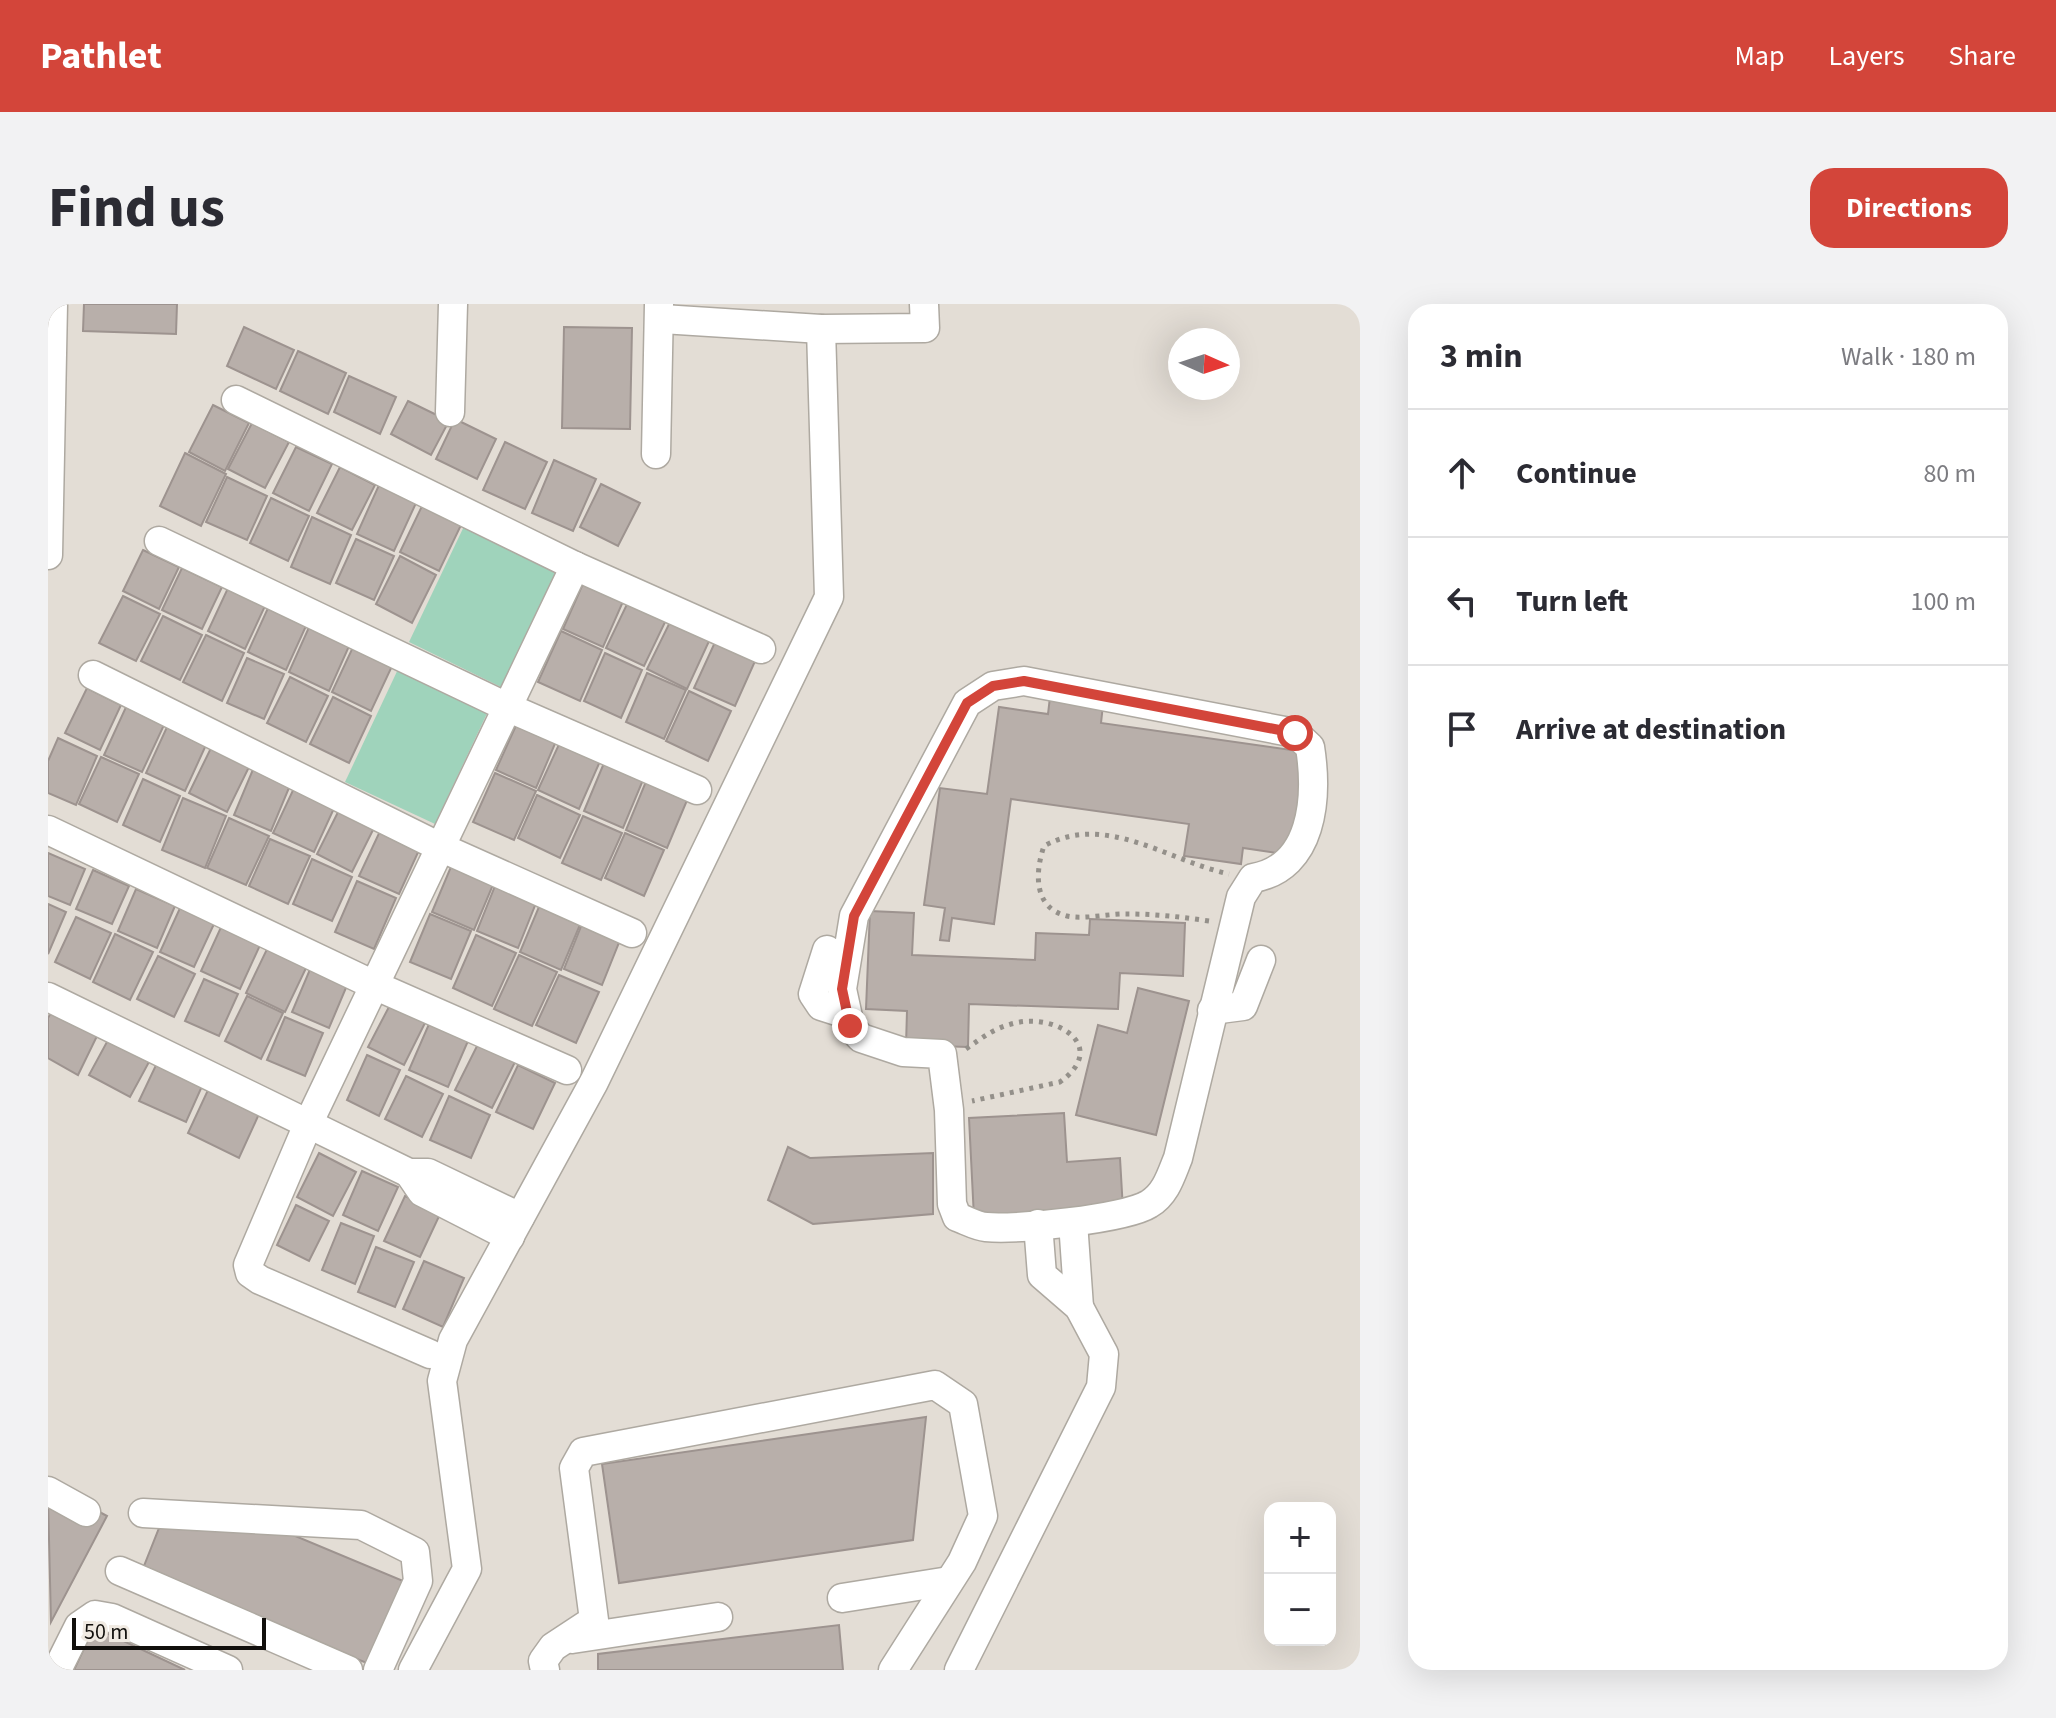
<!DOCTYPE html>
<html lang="en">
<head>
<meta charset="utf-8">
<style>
  body { margin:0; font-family:"Source Sans 3",sans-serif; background:#f2f2f3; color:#2b2b33 }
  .controls { position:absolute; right:24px; bottom:24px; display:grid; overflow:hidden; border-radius:16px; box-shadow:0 8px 32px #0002 }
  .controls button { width:72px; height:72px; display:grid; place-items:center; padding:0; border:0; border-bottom:2px solid #e1e1e2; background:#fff; color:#2b2b33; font:40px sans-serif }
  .compass { position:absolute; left:1120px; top:24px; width:72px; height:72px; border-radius:50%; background:#fff; box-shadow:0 8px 32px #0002; rotate:93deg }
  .scale { position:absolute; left:24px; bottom:20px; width:194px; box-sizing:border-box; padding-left:8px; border:4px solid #110f0c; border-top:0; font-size:22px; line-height:28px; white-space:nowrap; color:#110f0c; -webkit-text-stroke:6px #f0eae2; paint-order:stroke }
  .stop { position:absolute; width:24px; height:24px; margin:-18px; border:6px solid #d3453a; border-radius:50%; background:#fff }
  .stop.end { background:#d3453a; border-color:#fff; box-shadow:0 2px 8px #0008 }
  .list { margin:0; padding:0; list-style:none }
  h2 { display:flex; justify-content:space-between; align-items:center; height:104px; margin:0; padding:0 32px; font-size:34px }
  h2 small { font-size:26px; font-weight:400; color:#7c7c81 }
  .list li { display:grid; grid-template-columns:52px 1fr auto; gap:24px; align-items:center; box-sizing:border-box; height:128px; padding:0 32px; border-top:2px solid #e1e1e2 }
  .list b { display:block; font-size:30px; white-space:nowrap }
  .list em { font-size:26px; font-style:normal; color:#7c7c81 }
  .icon { flex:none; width:44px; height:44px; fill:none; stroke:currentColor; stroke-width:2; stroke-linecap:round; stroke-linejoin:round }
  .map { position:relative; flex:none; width:1312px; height:1366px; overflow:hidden; border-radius:24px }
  header { display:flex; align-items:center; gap:48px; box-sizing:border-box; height:112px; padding:0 40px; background:#d3453a; color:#fff }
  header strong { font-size:38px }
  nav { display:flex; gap:44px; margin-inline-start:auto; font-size:28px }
  .intro { display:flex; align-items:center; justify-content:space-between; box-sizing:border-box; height:192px; padding:0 48px }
  h1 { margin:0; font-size:56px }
  .button { padding:20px 36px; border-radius:24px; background:#d3453a; color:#fff; font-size:28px; font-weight:700 }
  main { display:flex; gap:48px; padding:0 48px }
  aside { flex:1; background:#fff; border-radius:24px; box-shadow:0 8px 32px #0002 }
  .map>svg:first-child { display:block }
</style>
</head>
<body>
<header>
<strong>Pathlet</strong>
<nav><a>Map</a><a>Layers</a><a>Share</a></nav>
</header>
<div class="intro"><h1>Find us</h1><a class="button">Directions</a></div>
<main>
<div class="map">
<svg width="1312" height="1366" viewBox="0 0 1312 1366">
  <rect width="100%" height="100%" fill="#e3ddd5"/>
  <g fill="#9fd3bb">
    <polygon points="419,216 513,262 455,384 361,338"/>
    <polygon points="352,361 442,403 387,520 297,478"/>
  </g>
  <g fill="#b8afaa" stroke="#9d938f" stroke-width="2">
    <polygon points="36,0 129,0 128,30 35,27"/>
    <polygon points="196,23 246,46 228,85 179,62"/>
    <polygon points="516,23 584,24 582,125 514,124"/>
    <polygon points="250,47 298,69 280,110 232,87"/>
    <polygon points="301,72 348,93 332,130 286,108"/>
    <polygon points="360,97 401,117 383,151 343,130"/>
    <polygon points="165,101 201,119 177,167 141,148"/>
    <polygon points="407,115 448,135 429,175 388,155"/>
    <polygon points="204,119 241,138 217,184 180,165"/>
    <polygon points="457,138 499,158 477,205 435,186"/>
    <polygon points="248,143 284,160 261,207 225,189"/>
    <polygon points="137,149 178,170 153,222 112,202"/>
    <polygon points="506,156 548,175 525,227 484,209"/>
    <polygon points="292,163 327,181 304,226 269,209"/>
    <polygon points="179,173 219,192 199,236 158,218"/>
    <polygon points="553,180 592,199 570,242 532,223"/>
    <polygon points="331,181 368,199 346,247 309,230"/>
    <polygon points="223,194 261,212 240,257 202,239"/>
    <polygon points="375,200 414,219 391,267 352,248"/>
    <polygon points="264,213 303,231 282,280 243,263"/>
    <polygon points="308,235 346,252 326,296 288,279"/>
    <polygon points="95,246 131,263 111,305 75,287"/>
    <polygon points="352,252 388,271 364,319 328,300"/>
    <polygon points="134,264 174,283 154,325 114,306"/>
    <polygon points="537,275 577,293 555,343 515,325"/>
    <polygon points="180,284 217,302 197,345 160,327"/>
    <polygon points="75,292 112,310 88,357 51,339"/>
    <polygon points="581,296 619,314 596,362 558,344"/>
    <polygon points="220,304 258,322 238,366 200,348"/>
    <polygon points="115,312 154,331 132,376 93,357"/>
    <polygon points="623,316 662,335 639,385 599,365"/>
    <polygon points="262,321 302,340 281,387 241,368"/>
    <polygon points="513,327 554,346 532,397 490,378"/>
    <polygon points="158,331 196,349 174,397 135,378"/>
    <polygon points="668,336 708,355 687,402 646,384"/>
    <polygon points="306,341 345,360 323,407 284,388"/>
    <polygon points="557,349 594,366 573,414 536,397"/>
    <polygon points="199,354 236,370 216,415 179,399"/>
    <polygon points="599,369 638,386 616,435 578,418"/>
    <polygon points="242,373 280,392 258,438 219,419"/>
    <polygon points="39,384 73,401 52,446 17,429"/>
    <polygon points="641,387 683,407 660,457 618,437"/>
    <polygon points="285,393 323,412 301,459 262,440"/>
    <polygon points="1002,393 1055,401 1053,419 1258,448 1243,551 1195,544 1193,560 1136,552 1141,520 963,495 946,620 904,614 901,637 892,636 897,604 876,601 892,484 939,490 951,403 1000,410"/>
    <polygon points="78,403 116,421 94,468 56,451"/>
    <polygon points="470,417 509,435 488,484 448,466"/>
    <polygon points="119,423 158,441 137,487 98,469"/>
    <polygon points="10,434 49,452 28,501 0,489 0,457"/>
    <polygon points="513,436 553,455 531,505 490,486"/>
    <polygon points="164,442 202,461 179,508 141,489"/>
    <polygon points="53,453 91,470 69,518 31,500"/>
    <polygon points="556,459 595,476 575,524 536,507"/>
    <polygon points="206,463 243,479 223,527 186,511"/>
    <polygon points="447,469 488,487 466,536 425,518"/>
    <polygon points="95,475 132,492 112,538 75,521"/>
    <polygon points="599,475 640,494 619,544 578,526"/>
    <polygon points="247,482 288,500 266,548 225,529"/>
    <polygon points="489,491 532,511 512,554 470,534"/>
    <polygon points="135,494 178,512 157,564 114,546"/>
    <polygon points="293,502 328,520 304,568 269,550"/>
    <polygon points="535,512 574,529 553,576 514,559"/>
    <polygon points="181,514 221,532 198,581 159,564"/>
    <polygon points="333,525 372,544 351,590 311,572"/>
    <polygon points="577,529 616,546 596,592 557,574"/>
    <polygon points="222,535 262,552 240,600 201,582"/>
    <polygon points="0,549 37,565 22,601 0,592"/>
    <polygon points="264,555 304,573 284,617 245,600"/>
    <polygon points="405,558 447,576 426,626 384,608"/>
    <polygon points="45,566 81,582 64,620 28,605"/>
    <polygon points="309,577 348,594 326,645 287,628"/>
    <polygon points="449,577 490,594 470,644 429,627"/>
    <polygon points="88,585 127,602 109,644 70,627"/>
    <polygon points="493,598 534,616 513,666 472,648"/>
    <polygon points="0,600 18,608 0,650"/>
    <polygon points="132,604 166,620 146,663 112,648"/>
    <polygon points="822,607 866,609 864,651 987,656 988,629 1041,631 1042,615 1137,619 1135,672 1072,669 1070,705 921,700 920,743 858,741 859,707 818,705"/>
    <polygon points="382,610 423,627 403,675 362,658"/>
    <polygon points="28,613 63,629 42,675 7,658"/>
    <polygon points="534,620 572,636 554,681 516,665"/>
    <polygon points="174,621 213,639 192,685 153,667"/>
    <polygon points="67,630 105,648 82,696 45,678"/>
    <polygon points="428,631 468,649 444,702 405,684"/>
    <polygon points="220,643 259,662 237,708 198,689"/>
    <polygon points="471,651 509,668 484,722 446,705"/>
    <polygon points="110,652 147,670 126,713 89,695"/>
    <polygon points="263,663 300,679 281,724 244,708"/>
    <polygon points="511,671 551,688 528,739 488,721"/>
    <polygon points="156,675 190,690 171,732 137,717"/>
    <polygon points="1090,684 1141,697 1108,831 1028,811 1050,721 1079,729"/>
    <polygon points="199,692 235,709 213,755 177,737"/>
    <polygon points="343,699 378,717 356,761 320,743"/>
    <polygon points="4,707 50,730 30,771 0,754 0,714"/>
    <polygon points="237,713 275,729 257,772 219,756"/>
    <polygon points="381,720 420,737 400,783 361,766"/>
    <polygon points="60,736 101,758 82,793 41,771"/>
    <polygon points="431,738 468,756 444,804 407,786"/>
    <polygon points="319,751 352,766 331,812 299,796"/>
    <polygon points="109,759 155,780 138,818 91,797"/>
    <polygon points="470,761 507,779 485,825 448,808"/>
    <polygon points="358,772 395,790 374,833 337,815"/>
    <polygon points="160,786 211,810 191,854 140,829"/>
    <polygon points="401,792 442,811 423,854 382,836"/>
    <polygon points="1016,809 1019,858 1072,854 1075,906 926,914 921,814"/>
    <polygon points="740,843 762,854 885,849 885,910 765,920 720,896"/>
    <polygon points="271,849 308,868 285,912 249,893"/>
    <polygon points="314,867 350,883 330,927 295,911"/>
    <polygon points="357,892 393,908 372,953 336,937"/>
    <polygon points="248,901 281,917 261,957 229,941"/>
    <polygon points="293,919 326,932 307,980 274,966"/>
    <polygon points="328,943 366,958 347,1003 310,988"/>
    <polygon points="376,957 416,974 395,1023 355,1005"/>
    <polygon points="878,1113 865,1236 571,1279 554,1160"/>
    <polygon points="5,1183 59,1212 3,1318 0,1193"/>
    <polygon points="115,1214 233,1226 360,1279 326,1362 94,1267"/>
    <polygon points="791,1321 795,1366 550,1366 550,1350"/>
    <polygon points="46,1323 137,1366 26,1366"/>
  </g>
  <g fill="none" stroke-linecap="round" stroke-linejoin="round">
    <g stroke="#aea9a1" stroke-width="31">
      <g id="street">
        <polyline points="614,15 773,25 877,24 876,0"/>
        <polyline points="188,96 527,262 713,345"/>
        <polyline points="402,108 405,0"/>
        <polyline points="608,150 611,0"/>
        <polyline points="111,237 459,403 649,486"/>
        <polyline points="0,251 5,0"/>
        <polyline points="45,371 392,543 584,629"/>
        <path d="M976 377 1247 429 1262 443C1270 494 1265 564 1205 574L1193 593 1130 854C1123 871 1118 890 1101 900 1077 915 967 926 938 923 928 922 918 916 909 913L904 900 901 806 894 750 855 748 813 734 802 722 794 685 806 612 919 399 945 382Z"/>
        <polyline points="0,526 326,681 519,766"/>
        <polyline points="779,646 765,690 773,702 798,710"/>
        <polyline points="0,693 361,869 380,869 472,913"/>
        <polyline points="1164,706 1195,702 1213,656"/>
        <polyline points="361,869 374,888 462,933"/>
        <polyline points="1025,918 1031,1003"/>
        <polyline points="382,1050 212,976 202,969 200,961 261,818 527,262"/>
        <polyline points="0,1187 38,1208"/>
        <polyline points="95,1209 313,1221 367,1248 370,1277 330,1366"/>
        <polyline points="72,1267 300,1366"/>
        <polyline points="794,1294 901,1277"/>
        <polyline points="524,1335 670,1313"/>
        <polyline points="9,1366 31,1322 47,1311 64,1314 180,1366"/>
        <polyline points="365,1366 419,1265 394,1077 405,1036 546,778 781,293 773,25"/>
        <polyline points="497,1366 495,1357 505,1343 546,1316 526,1164 535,1148 887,1081 915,1100 935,1212 914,1258 845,1366"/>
        <polyline points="911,1366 1053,1083 1056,1050 1031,1003 994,971 990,920"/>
      </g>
    </g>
    <g stroke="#94908a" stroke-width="5" stroke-dasharray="4 6" stroke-linecap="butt">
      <path d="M1161 617C1134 613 1108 610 1081 610 1062 609 1037 616 1019 612 985 604 987 568 996 542 1058 508 1120 557 1181 570"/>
      <path d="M918 745C935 733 946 724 967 719 1008 709 1062 742 1012 778L924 797"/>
    </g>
    <use href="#street" stroke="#fff" stroke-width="28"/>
  </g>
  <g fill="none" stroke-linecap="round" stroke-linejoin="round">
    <polyline stroke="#d3453a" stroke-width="10" points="802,722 794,685 806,612 919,399 945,382 976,377 1247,429"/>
  </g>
</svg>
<div class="controls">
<button>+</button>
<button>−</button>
</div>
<svg class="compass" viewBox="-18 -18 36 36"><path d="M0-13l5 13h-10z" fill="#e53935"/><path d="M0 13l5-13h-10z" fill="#7c7c81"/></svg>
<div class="scale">50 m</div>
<div class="stop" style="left:1247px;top:429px"></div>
<div class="stop end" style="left:802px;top:722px"></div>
</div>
<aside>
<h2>3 min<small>Walk · 180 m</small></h2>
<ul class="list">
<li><svg class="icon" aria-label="ahead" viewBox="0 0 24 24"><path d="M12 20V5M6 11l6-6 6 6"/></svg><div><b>Continue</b></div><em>80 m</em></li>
<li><svg class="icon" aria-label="left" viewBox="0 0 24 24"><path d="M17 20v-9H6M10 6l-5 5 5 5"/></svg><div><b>Turn left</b></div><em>100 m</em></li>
<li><svg class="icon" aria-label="arrive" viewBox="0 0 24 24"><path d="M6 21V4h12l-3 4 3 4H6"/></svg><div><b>Arrive at destination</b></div></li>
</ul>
</aside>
</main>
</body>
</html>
